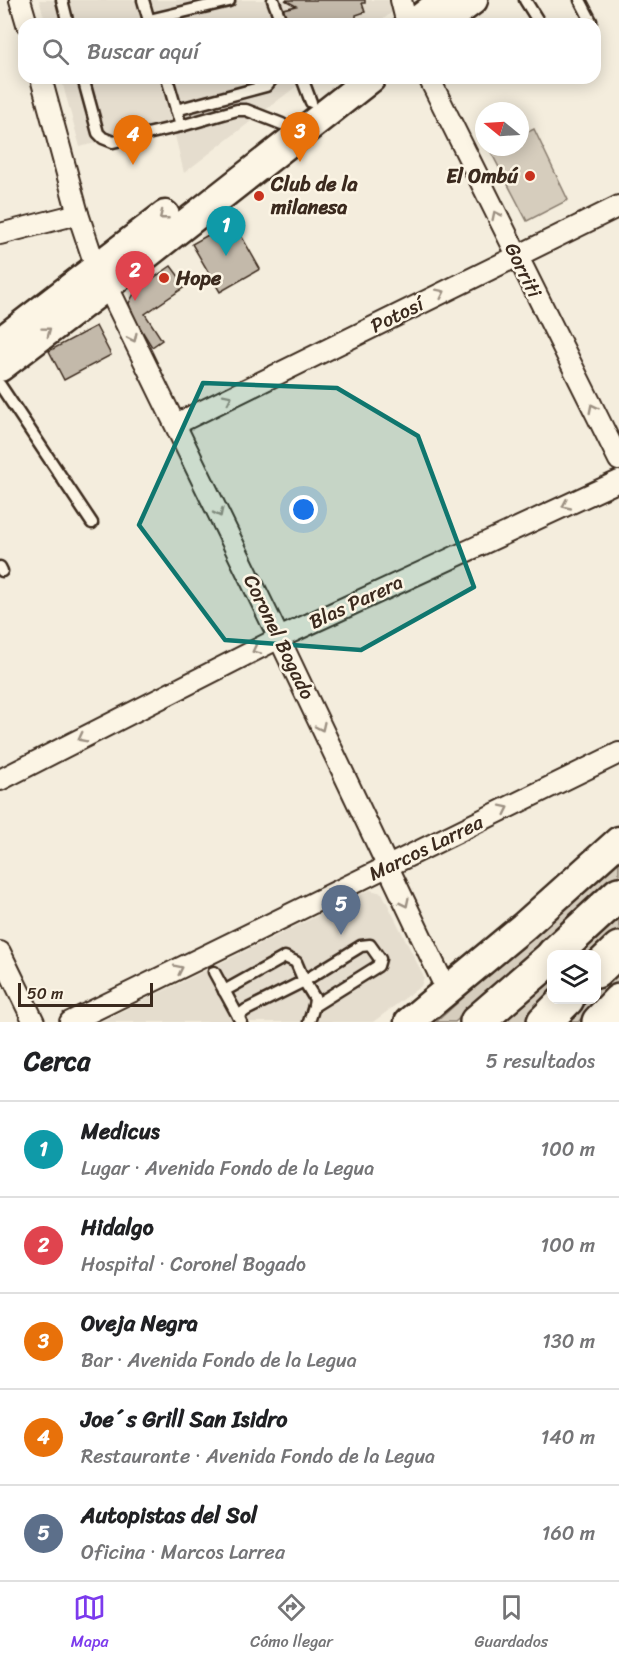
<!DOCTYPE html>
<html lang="es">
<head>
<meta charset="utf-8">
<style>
  body { margin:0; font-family:Sriracha,sans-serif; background:#f2f2f2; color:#202124 }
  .controls { position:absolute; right:18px; bottom:18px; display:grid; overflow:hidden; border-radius:12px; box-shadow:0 3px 15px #0003 }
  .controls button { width:54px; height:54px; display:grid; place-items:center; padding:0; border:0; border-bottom:2px solid #e0e0e0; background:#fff; color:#202124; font:30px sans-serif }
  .compass { position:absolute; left:475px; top:102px; width:54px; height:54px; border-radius:50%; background:#fff; box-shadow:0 3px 15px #0003; rotate:288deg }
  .scale { position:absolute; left:18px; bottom:15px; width:135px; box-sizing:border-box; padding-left:6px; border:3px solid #3b2a1e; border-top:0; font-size:16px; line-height:21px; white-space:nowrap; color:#3b2a1e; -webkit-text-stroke:4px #fcf5e5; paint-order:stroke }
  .you { position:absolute; left:304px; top:510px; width:21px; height:21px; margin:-15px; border:4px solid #fff; border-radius:50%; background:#1a73e8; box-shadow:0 0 0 9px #1a73e833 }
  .badge { display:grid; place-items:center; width:39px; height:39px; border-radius:50%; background:#7c3aed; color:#fff; font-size:20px; font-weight:700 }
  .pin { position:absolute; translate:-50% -50px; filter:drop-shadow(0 2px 3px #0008) }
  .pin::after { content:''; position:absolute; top:32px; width:21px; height:18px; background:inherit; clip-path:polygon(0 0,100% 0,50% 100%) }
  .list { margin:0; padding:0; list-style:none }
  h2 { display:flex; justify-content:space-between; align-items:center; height:78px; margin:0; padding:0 24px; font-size:26px }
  h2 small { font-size:20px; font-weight:400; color:#757577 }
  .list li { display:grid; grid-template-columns:39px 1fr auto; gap:18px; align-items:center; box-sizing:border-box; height:96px; padding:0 24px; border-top:2px solid #e0e0e0 }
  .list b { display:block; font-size:22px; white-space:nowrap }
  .list p { margin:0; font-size:20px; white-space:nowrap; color:#757577 }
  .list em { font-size:20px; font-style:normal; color:#757577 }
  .icon { flex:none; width:33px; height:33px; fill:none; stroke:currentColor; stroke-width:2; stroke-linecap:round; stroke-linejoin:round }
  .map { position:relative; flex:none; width:619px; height:1022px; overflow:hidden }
  .search { position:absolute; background:#fff; box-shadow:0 3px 15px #0003; left:18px; right:18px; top:18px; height:66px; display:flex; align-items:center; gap:15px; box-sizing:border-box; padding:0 21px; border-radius:18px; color:#757577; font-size:22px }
  .sheet { height:558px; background:#fff }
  nav { display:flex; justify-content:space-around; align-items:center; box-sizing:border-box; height:84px; border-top:2px solid #e0e0e0; background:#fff; font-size:16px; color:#757577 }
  nav a { display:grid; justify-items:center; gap:3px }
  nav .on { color:#7c3aed }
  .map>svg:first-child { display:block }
</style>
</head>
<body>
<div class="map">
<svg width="619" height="1022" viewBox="0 0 619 1022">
  <rect width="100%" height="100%" fill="#f4eddd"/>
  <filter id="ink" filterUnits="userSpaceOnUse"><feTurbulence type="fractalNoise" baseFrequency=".0167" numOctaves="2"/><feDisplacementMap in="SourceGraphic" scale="12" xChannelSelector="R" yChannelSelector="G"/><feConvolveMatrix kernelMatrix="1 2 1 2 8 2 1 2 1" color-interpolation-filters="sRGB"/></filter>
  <g filter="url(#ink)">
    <g fill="#e5ddce">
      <polygon points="39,0 408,0 377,24 46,24"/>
      <polygon points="61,78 307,78 184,173 172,123 80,147"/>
      <polygon points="370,890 382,893 424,977 421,986 373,1022 100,1022"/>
    </g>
    <g fill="#d6cdbd" stroke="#887c6e" stroke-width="1.5">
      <polygon points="534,129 568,200 527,221 491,152 501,147 520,147 520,136"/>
      <polygon points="619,859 619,876 455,1022 436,1022"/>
      <polygon points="619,913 619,939 596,954 574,954"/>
      <polygon points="619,968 619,981 578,1022 565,1022 586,1000 596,999 597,990"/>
      <polygon points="551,974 552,999 529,1022 497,1022"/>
    </g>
    <g fill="#c3b9aa" stroke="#3b2a1e" stroke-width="1.5">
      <polygon points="285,0 365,0 365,3 362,3 365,12 356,15 356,20 339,24 286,24 283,9 296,6"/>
      <polygon points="233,221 260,269 220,292 192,244"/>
      <polygon points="171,266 186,286 145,314 162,340 152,347 131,313 129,303 136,290"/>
      <polygon points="96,326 111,355 64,380 49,351"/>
    </g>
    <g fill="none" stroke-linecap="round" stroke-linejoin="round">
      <g stroke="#3b2a1e" stroke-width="15">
        <g id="lane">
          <polyline points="62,0 68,24"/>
          <polyline points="143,0 150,24"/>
          <polyline points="273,0 282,24"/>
          <polyline points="525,0 540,24"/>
          <polyline points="580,0 591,21 589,24"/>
          <polyline points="149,20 229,1"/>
          <polyline points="83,78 98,133 103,138 113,142 181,126 167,78"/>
          <polyline points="302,78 311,102"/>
          <polyline points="176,110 266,86 273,78"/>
          <polyline points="181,126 237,110 246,110 282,124"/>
          <polyline points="0,385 92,523"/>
          <polyline points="0,567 2,571"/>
          <polyline points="214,972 238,1016"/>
          <polyline points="224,991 285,957 296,962 304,981 361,946 370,945 380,959 378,966 314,1006 309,1022"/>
          <polyline points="241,1022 238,1016 246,1010 304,981 315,999 314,1006"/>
        </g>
      </g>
      <g stroke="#3b2a1e" stroke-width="24">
        <g id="street">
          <polyline points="20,0 27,24"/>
          <polyline points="401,0 407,24"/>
          <polyline points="41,78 78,214 96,268 107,285 279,638 447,991"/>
          <polyline points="429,78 619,460"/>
          <polyline points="0,234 78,214"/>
          <polyline points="176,424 619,206"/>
          <polyline points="0,780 279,638 619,481"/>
          <polyline points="0,952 34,1022"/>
          <polyline points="70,1022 619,753"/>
        </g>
      </g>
      <g stroke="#3b2a1e" stroke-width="33">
        <g id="secondary">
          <polyline points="413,24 444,0"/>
          <polyline points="441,24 473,0"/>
          <polyline points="0,342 165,215"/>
          <polyline points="0,367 95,295 371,78"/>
          <polyline points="409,1022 523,927 619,841"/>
        </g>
      </g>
      <g stroke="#3b2a1e" stroke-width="38">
        <g id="highway">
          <polyline points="554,954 619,894"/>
          <polyline points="596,971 619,949"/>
          <polyline points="477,1022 552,957"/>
          <polyline points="544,1022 567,999"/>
          <polyline points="599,1022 619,1001"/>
        </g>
      </g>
      <use href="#lane" stroke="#fcf5e5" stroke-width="10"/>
      <use href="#street" stroke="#fcf5e5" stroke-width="20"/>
      <use href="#secondary" stroke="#fcf5e5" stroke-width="28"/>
      <use href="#highway" stroke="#fcf5e5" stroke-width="33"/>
    </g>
    <defs><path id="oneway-chevron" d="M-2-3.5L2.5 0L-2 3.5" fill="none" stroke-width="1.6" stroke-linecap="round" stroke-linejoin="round" transform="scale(1.5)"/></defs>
    <g stroke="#9c9082">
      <use href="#oneway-chevron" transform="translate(496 215) rotate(-116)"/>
      <use href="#oneway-chevron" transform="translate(163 216) rotate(142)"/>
      <use href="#oneway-chevron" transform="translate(441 293) rotate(-26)"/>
      <use href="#oneway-chevron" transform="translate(47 331) rotate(-37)"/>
      <use href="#oneway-chevron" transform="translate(133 338) rotate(64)"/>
      <use href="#oneway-chevron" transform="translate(228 398) rotate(-26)"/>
      <use href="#oneway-chevron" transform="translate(593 408) rotate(-117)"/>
      <use href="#oneway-chevron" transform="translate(566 505) rotate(155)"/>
      <use href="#oneway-chevron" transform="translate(219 513) rotate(64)"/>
      <use href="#oneway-chevron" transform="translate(256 650) rotate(153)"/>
      <use href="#oneway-chevron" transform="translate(321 727) rotate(65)"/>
      <use href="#oneway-chevron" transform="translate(82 738) rotate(153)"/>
      <use href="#oneway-chevron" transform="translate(505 809) rotate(-26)"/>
      <use href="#oneway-chevron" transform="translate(405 903) rotate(64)"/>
      <use href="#oneway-chevron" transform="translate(179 969) rotate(-26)"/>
    </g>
  </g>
  <path fill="#0f766e" fill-opacity="0.2" stroke="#0f766e" stroke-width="4.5" stroke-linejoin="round" d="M203 383 337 388 418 436 474 587 361 650 225 640 139 525Z"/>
  <g fill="#c8321e" stroke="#fcf5e5" stroke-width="2">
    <circle cx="530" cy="176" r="6"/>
    <circle cx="259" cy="196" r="6"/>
    <circle cx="164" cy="278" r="6"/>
  </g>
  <g text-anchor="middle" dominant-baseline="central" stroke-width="5" stroke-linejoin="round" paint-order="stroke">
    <g font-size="20" font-weight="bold" fill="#3b2a1e" stroke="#fcf5e5" text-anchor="start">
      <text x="518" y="176" text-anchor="end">El Ombú</text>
      <text x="271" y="184">Club de la<tspan x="271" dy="23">milanesa</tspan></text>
      <text x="176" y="278">Hope</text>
    </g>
    <g font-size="20" fill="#3b2a1e" stroke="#fcf5e5">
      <text transform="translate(523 270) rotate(64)">Gorriti</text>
      <text transform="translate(397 315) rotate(-26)">Potosí</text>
      <text transform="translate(356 602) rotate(-25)">Blas Parera</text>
      <text transform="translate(279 637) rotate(64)">Coronel Bogado</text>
      <text transform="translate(426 848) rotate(-26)">Marcos Larrea</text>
    </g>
  </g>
</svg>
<div class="controls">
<button><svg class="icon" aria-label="layers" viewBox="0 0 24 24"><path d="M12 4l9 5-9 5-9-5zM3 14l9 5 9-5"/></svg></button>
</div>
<svg class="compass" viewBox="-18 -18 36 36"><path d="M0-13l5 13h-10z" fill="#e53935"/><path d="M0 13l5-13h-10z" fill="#757577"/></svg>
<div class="scale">50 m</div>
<div class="you"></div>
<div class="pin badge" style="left:226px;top:256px;background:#0f9aa8">1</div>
<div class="pin badge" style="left:135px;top:301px;background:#e0444e">2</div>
<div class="pin badge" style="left:300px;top:162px;background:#e8710a">3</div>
<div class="pin badge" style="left:133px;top:165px;background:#e8710a">4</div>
<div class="pin badge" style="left:341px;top:935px;background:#5c6f8a">5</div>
<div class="search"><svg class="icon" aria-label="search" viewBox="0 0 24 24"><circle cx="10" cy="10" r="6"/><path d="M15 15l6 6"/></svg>Buscar aquí</div>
</div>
<section class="sheet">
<h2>Cerca<small>5 resultados</small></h2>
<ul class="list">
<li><span class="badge" style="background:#0f9aa8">1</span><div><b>Medicus</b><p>Lugar · Avenida Fondo de la Legua</p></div><em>100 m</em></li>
<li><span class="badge" style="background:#e0444e">2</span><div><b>Hidalgo</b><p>Hospital · Coronel Bogado</p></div><em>100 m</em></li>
<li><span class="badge" style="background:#e8710a">3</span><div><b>Oveja Negra</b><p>Bar · Avenida Fondo de la Legua</p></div><em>130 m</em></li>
<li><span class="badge" style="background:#e8710a">4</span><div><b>Joe´s Grill San Isidro</b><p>Restaurante · Avenida Fondo de la Legua</p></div><em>140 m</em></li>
<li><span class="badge" style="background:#5c6f8a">5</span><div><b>Autopistas del Sol</b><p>Oficina · Marcos Larrea</p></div><em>160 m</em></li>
</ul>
</section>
<nav>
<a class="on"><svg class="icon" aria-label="map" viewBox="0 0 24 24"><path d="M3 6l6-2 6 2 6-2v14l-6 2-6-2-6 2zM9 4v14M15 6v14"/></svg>Mapa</a>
<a><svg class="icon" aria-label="directions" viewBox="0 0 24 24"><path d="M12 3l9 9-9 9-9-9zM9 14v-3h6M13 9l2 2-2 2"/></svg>Cómo llegar</a>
<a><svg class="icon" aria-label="saved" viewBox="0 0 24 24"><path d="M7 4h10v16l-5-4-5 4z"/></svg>Guardados</a>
</nav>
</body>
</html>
